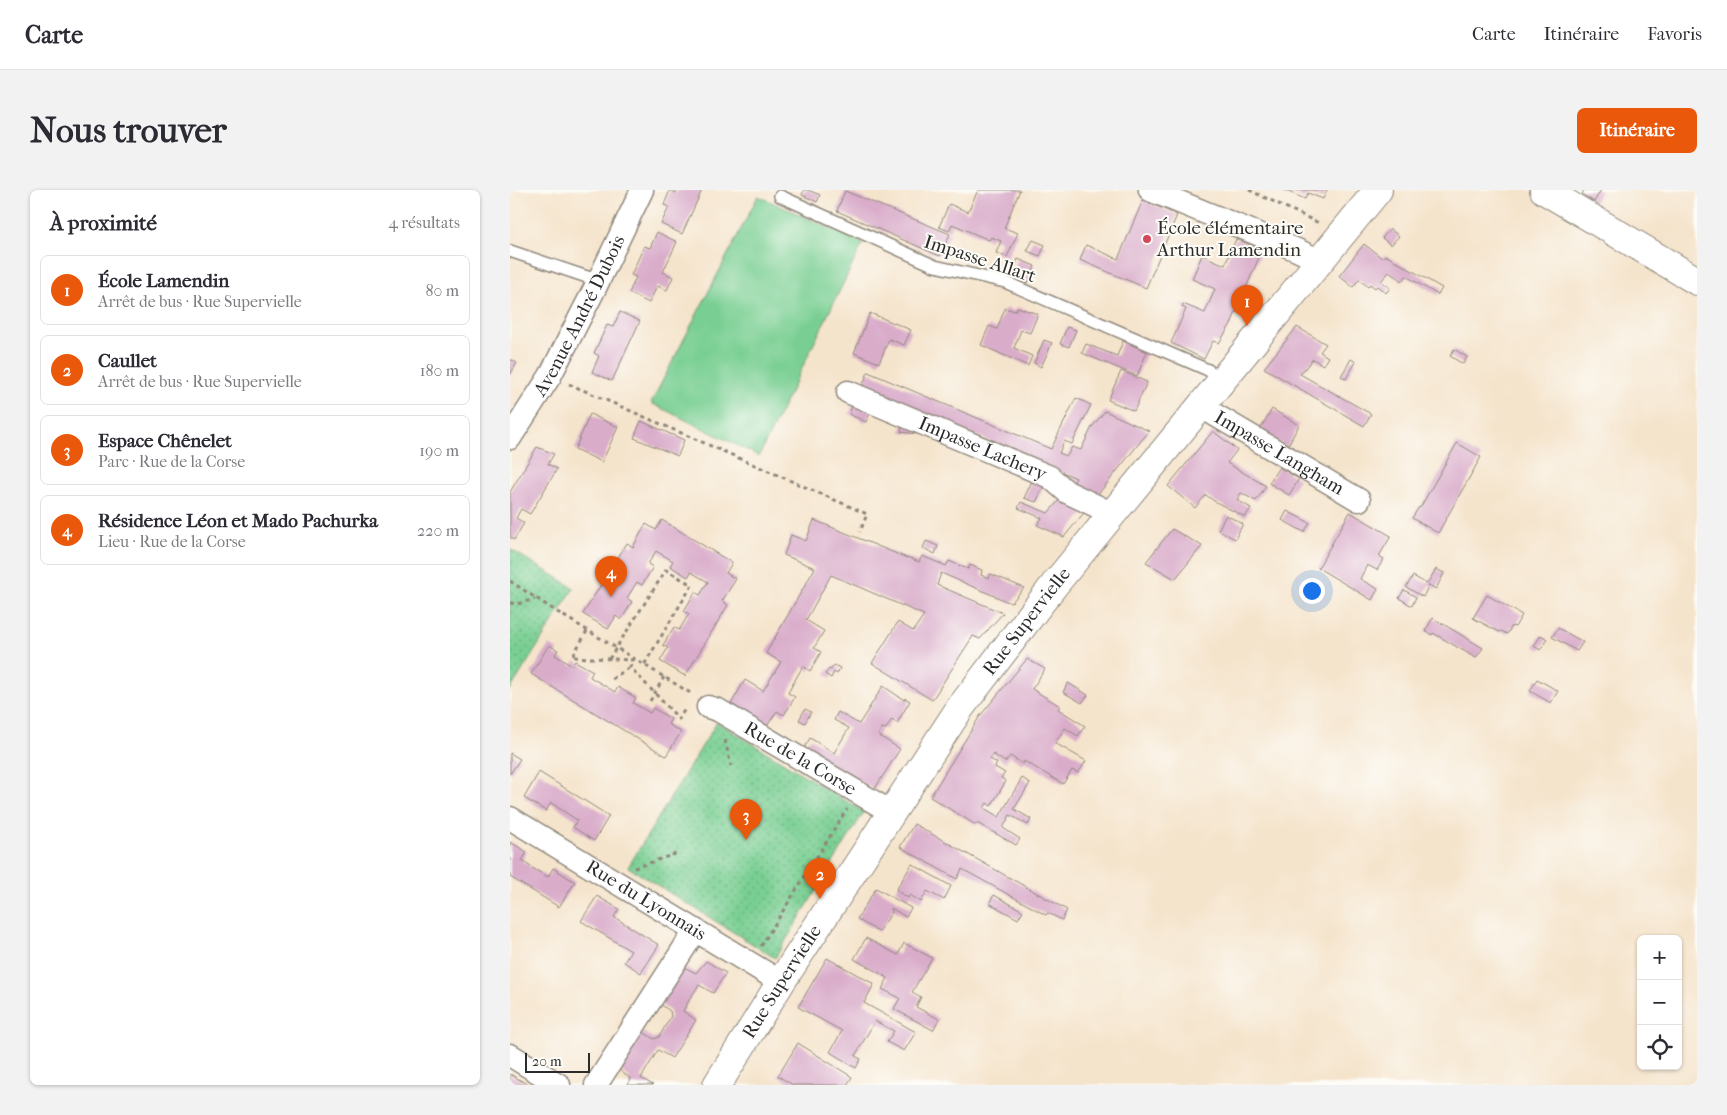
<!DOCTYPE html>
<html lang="fr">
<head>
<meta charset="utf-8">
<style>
  body { margin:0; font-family:"IM FELL French Canon",serif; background:#f2f2f3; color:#2b2b33 }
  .controls { position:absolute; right:15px; bottom:15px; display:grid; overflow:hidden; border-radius:8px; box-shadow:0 1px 4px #0004 }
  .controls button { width:45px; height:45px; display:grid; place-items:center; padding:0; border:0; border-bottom:1px solid #e1e1e2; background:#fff; color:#2b2b33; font:25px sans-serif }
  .scale { position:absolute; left:15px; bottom:12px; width:65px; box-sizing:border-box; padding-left:5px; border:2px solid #2b2b2b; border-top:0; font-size:14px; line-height:18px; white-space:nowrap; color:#2b2b2b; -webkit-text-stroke:4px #fdfcf7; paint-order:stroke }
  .you { position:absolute; left:801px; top:400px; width:18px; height:18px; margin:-12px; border:4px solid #fff; border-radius:50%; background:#1a73e8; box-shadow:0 0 0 8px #1a73e833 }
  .badge { display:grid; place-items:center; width:32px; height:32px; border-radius:50%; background:#ea580c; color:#fff; font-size:16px; font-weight:700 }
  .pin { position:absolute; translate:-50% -41px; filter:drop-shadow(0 1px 2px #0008) }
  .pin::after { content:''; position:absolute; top:26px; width:18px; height:15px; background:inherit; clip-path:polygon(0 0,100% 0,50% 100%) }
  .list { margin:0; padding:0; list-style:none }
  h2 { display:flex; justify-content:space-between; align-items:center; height:65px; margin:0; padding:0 20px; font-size:21px }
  h2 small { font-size:16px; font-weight:400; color:#7c7c81 }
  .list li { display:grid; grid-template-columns:32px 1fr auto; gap:15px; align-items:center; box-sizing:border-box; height:70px; margin:0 10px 10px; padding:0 10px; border:1px solid #e1e1e2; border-radius:8px }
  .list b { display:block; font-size:19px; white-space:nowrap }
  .list p { margin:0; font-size:16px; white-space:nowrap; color:#7c7c81 }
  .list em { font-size:16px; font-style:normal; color:#7c7c81 }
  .icon { flex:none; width:28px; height:28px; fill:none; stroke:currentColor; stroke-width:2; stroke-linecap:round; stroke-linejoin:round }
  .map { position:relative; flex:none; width:1187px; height:895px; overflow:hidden; border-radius:8px }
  header { display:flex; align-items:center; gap:30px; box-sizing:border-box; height:70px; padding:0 25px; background:#fff; border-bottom:1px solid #e1e1e2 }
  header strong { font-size:24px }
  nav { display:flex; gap:28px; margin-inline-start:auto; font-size:18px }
  .intro { display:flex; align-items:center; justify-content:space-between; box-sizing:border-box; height:120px; padding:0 30px }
  h1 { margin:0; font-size:35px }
  .button { padding:12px 22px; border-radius:8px; background:#ea580c; color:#fff; font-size:18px; font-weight:700 }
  main { display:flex; gap:30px; padding:0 30px }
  aside { flex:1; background:#fff; border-radius:8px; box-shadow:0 1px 4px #0004 }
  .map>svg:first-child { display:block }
</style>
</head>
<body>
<header>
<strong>Carte</strong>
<nav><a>Carte</a><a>Itinéraire</a><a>Favoris</a></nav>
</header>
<div class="intro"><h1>Nous trouver</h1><a class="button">Itinéraire</a></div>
<main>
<aside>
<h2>À proximité<small>4 résultats</small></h2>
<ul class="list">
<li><span class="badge">1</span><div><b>École Lamendin</b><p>Arrêt de bus · Rue Supervielle</p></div><em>80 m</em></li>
<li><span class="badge">2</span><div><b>Caullet</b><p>Arrêt de bus · Rue Supervielle</p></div><em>180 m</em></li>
<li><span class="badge">3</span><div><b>Espace Chênelet</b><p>Parc · Rue de la Corse</p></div><em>190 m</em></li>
<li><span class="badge">4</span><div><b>Résidence Léon et Mado Pachurka</b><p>Lieu · Rue de la Corse</p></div><em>220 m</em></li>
</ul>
</aside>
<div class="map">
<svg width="1187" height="895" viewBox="0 0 1187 895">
  <defs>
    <pattern id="park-dots" width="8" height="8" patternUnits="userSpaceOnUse" patternTransform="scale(1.25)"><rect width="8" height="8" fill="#79cf93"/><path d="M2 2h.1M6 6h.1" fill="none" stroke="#63a878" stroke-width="1.8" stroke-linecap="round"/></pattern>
  </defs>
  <rect width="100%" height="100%" fill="#fdfcf7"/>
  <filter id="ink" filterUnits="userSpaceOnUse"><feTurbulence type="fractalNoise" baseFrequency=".02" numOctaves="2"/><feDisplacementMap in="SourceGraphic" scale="10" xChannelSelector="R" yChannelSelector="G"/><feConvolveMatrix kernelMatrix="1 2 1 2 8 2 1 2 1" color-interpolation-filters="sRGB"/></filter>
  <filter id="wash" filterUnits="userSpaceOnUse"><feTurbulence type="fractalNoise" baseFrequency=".0096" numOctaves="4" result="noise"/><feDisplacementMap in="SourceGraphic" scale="20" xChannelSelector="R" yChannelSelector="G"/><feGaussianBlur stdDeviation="1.12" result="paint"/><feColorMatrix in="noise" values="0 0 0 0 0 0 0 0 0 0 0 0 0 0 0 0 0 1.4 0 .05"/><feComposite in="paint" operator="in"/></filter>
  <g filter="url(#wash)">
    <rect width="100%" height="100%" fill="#f5e4cc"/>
    <g fill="url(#park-dots)" stroke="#527d5f">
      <polygon points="0,359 64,398 0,500"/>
      <polygon points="207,532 354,622 265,768 118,677"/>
    </g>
    <polygon fill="#79cf93" stroke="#527d5f" points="248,6 353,53 249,266 141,213"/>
    <g id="blocks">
      <g fill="#d9acca">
        <polygon points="160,0 166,3 167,0 192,0 172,44 151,34 159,17 154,15"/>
        <polygon points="294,0 298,0 310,5 307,12 292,5"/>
        <polygon points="468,0 510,0 494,38 508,43 497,67 486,63 491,51 481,47 479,50 442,34 439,41 429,37 439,14 458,22"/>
        <polygon points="774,0 817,0 813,9 798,3 795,9"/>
        <polygon points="1074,0 1091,0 1084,12 1072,4"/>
        <polygon points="335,1 440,44 430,66 327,21"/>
        <polygon points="633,10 667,25 636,98 570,70 576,55 608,69"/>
        <polygon points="880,39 889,46 881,55 872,48"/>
        <polygon points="147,42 167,52 153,82 163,87 157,100 147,96 139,113 119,103 126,87 121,85 134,56 140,58"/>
        <polygon points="726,49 752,60 721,134 709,153 703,151 694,169 661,153 676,119 672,117 673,114 695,123 705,99 682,89 692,65 715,75"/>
        <polygon points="523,50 535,55 530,66 517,61"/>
        <polygon points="854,54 872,68 875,65 932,98 928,105 896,86 892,91 879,82 871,91 880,98 876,103 867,96 865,98 860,94 858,97 849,89 843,97 829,86"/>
        <polygon points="508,69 525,76 518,93 501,86"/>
        <polygon points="507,117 528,124 520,143 511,140 504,158 522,166 518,176 471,155 479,136 487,139 495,118 505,121"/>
        <polygon points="110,122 130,131 102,191 82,182 89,166 84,163 97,135 103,137"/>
        <polygon points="360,123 401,140 394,155 379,149 369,173 344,163"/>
        <polygon points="557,137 566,140 559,157 550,154"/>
        <polygon points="787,137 816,154 810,162 818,167 813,175 803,169 790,184 861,224 854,236 754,178"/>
        <polygon points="534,150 542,153 531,177 524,173"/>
        <polygon points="613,151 637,162 627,186 572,163 576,154 607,166"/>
        <polygon points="944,159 957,167 953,174 940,166"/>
        <polygon points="0,169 7,173 0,185"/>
        <polygon points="841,169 846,172 836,189 831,186"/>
        <polygon points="611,181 637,192 624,221 598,210"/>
        <polygon points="358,182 541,259 566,208 581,215 562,254 554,251 549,263 557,266 562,257 571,260 582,237 595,221 639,241 586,307 562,296 566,288 352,197"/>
        <polygon points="345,210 361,221 356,232 339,224"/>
        <polygon points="762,219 789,235 777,257 749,241"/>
        <polygon points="80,224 108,237 92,272 65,259"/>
        <polygon points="131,231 174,250 168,266 124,248"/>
        <polygon points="392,235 408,236 407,244 391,242"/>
        <polygon points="703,241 727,260 717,273 756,296 746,311 731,303 727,310 741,318 735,327 704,311 696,305 685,318 658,296"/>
        <polygon points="947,253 971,267 928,343 902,328 909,317 910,318"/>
        <polygon points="27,257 44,264 38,274 47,279 20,324 11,319 6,328 14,333 4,350 0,347 0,302"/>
        <polygon points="769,277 789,289 779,305 759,293"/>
        <polygon points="523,289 534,296 526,312 514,308"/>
        <polygon points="551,308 577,319 554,347 527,335 532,328 508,318 511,312 538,323"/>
        <polygon points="777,321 800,333 794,342 772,330"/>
        <polygon points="840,322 881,346 869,366 874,369 867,380 857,375 850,389 868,399 862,410 808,378"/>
        <polygon points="716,325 733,334 725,349 708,340"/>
        <polygon points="152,330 222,373 216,383 226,389 212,411 218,415 175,486 150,471 158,458 153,455 164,437 169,440 179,424 174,421 185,402 190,405 198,392 181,382 178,387 160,376 163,371 146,361 138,374 143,377 132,395 127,392 117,408 122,412 111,430 106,426 98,439 73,424 117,353 123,357 136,334 146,340"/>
        <polygon points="304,330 397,368 397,367 409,372 412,366 436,376 439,371 458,379 460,375 472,380 471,385 478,388 481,384 514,398 501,413 431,383 427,395 493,423 470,449 463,446 422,510 362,473 388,432 403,441 414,425 321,385 296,430 314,441 304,458 311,462 300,481 293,476 285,490 278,503 285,507 274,525 267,521 257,536 221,514 235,490 253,501 271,472 256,463 305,378 274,365 281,345 296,351"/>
        <polygon points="662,339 692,356 665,389 636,372"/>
        <polygon points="416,351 428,356 425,364 413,358"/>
        <polygon points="926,379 934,383 926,399 919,395 913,407 896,397 903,386 917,394"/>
        <polygon points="894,400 906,407 902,416 889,408"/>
        <polygon points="977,405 1012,425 1005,437 1002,436 997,444 991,441 989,442 963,428"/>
        <polygon points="923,428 973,458 966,468 923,443 922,445 915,441"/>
        <polygon points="1048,438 1073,452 1067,461 1042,447"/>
        <polygon points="1031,445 1037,449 1030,460 1024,456"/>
        <polygon points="39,455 48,460 45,465 62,476 65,471 83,481 80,487 105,502 108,497 126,508 123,513 140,523 143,518 161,529 158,534 171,542 156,566 21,484"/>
        <polygon points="517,469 535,479 522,499 550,516 548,519 575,536 568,546 555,538 545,553 576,571 568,583 562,580 553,594 514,571 513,574 500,566 495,572 483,564 480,569 487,573 485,577 495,583 491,588 496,591 481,616 477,613 474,618 489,627 512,588 520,593 504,619 521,629 518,635 500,625 493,638 510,649 506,655 467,633 466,635 420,607 470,526"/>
        <polygon points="324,475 330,478 327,484 324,482 321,488 315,484 319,479 321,480"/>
        <polygon points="1027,489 1048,501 1041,513 1020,501"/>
        <polygon points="558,493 578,505 572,513 553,502"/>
        <polygon points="373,496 394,510 395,508 400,511 387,533 382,529 376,539 372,538 368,545 390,559 364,600 294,558 300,548 324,563 339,538 324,530 328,522 349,534"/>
        <polygon points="295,519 301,522 295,533 289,530"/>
        <polygon points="0,563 10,569 0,584"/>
        <polygon points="29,582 99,626 84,651 63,637 67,630 41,613 36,621 14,608"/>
        <polygon points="404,634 557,720 552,730 538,723 536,725 452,679 447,689 390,657"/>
        <polygon points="0,652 17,662 12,671 24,679 38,687 43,678 65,692 49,717 0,687"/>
        <polygon points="402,674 441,696 434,710 417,701 411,712 400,705 398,708 386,700"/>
        <polygon points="366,698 401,718 396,727 381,718 382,722 369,742 347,729"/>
        <polygon points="484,705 513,721 508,729 479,713"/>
        <polygon points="87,706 109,719 104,727 149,755 131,783 114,772 121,761 71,731"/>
        <polygon points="356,748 388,765 394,753 422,768 402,802 411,807 406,817 429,829 423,840 384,819 390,808 372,799 378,788 344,769"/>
        <polygon points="317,768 364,794 354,813 406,842 394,861 377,852 384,841 365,831 345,866 351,869 346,878 320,862 332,841 288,817"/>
        <polygon points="196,771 216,783 203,803 189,795 181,807 173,821 186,830 162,868 148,860 131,888 143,895 118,895 120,888 109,880 133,842 144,849 149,847 161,826 160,821 150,814 174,777 186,783"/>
        <polygon points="288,853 342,887 337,895 283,895 268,886"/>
        <polygon points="0,884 10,890 19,895 0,895"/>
      </g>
    </g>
  </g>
  <g filter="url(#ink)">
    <use href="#blocks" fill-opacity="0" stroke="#90887c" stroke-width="1"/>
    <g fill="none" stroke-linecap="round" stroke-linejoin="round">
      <g stroke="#90887c" stroke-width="14">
        <g id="lane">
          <polyline points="270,6 425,76 495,92 698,180 712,190"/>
          <polyline points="0,61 89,91"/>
        </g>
      </g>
      <g stroke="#90887c" stroke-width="25">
        <g id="street">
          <polyline points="640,0 787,60 810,71"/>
          <path id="s1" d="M338 202 540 287 557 302 603 324"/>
          <path id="s2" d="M690 216 849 310"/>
          <path id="s3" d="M0 248 40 186 84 100 132 0"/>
          <path id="s4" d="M198 517 208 520 381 622"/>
          <path id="s5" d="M0 628 271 792"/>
          <polyline points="0,865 49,895"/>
          <polyline points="86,895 185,741"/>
        </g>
      </g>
      <g stroke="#90887c" stroke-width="30">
        <g id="secondary">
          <polyline points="1034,0 1187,91"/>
          <path id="s6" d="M207 895 271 792 450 518 545 394 868 0"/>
        </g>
      </g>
      <g stroke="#90887c" stroke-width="3" stroke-dasharray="4 4" stroke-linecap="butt">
        <polyline points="739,0 811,34"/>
        <polyline points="59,194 357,324 350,342"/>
        <polyline points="0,391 44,420 182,504"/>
        <polyline points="0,413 7,414 25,409"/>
        <polyline points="77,441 62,467 123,470 120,477 169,529 176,517"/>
        <polyline points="99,469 156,380 182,395 134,475"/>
        <polyline points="102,489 120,477"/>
        <polyline points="140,511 154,487"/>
        <polyline points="215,550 221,576"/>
        <polyline points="124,678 168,663"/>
        <polyline points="251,756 337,619"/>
      </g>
      <use href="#lane" stroke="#fff" stroke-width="11"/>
      <use href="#street" stroke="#fff" stroke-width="22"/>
      <use href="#secondary" stroke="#fff" stroke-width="28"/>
    </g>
  </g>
  <circle fill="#d1495b" stroke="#fdfcf7" stroke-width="2" cx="637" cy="49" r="5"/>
  <g text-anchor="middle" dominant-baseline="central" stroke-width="4" stroke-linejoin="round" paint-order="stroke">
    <g font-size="19" fill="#2b2b2b" stroke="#fdfcf7" text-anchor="start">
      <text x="647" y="38">École élémentaire<tspan x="647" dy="22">Arthur Lamendin</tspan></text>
    </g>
    <g font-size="19" fill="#2b2b2b" stroke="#fdfcf7">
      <text transform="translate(470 69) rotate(18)">Impasse Allart</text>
      <text stroke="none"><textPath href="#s3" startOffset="141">Avenue André Dubois</textPath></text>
      <text stroke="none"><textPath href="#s1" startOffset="146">Impasse Lachery</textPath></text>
      <text stroke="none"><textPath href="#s2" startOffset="92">Impasse Langham</textPath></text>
      <text stroke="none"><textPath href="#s6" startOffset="558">Rue Supervielle</textPath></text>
      <text stroke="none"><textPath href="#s4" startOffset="106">Rue de la Corse</textPath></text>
      <text stroke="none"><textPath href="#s5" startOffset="159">Rue du Lyonnais</textPath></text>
      <text stroke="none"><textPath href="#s6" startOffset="122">Rue Supervielle</textPath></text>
    </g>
  </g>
</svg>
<div class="controls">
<button>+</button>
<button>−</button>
<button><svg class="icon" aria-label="locate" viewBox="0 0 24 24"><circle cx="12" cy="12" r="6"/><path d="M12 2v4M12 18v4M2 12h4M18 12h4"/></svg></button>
</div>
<div class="scale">20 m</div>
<div class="you"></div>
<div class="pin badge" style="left:737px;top:136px">1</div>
<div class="pin badge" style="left:310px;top:709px">2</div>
<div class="pin badge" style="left:236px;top:650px">3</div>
<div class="pin badge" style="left:101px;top:407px">4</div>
</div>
</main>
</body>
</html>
